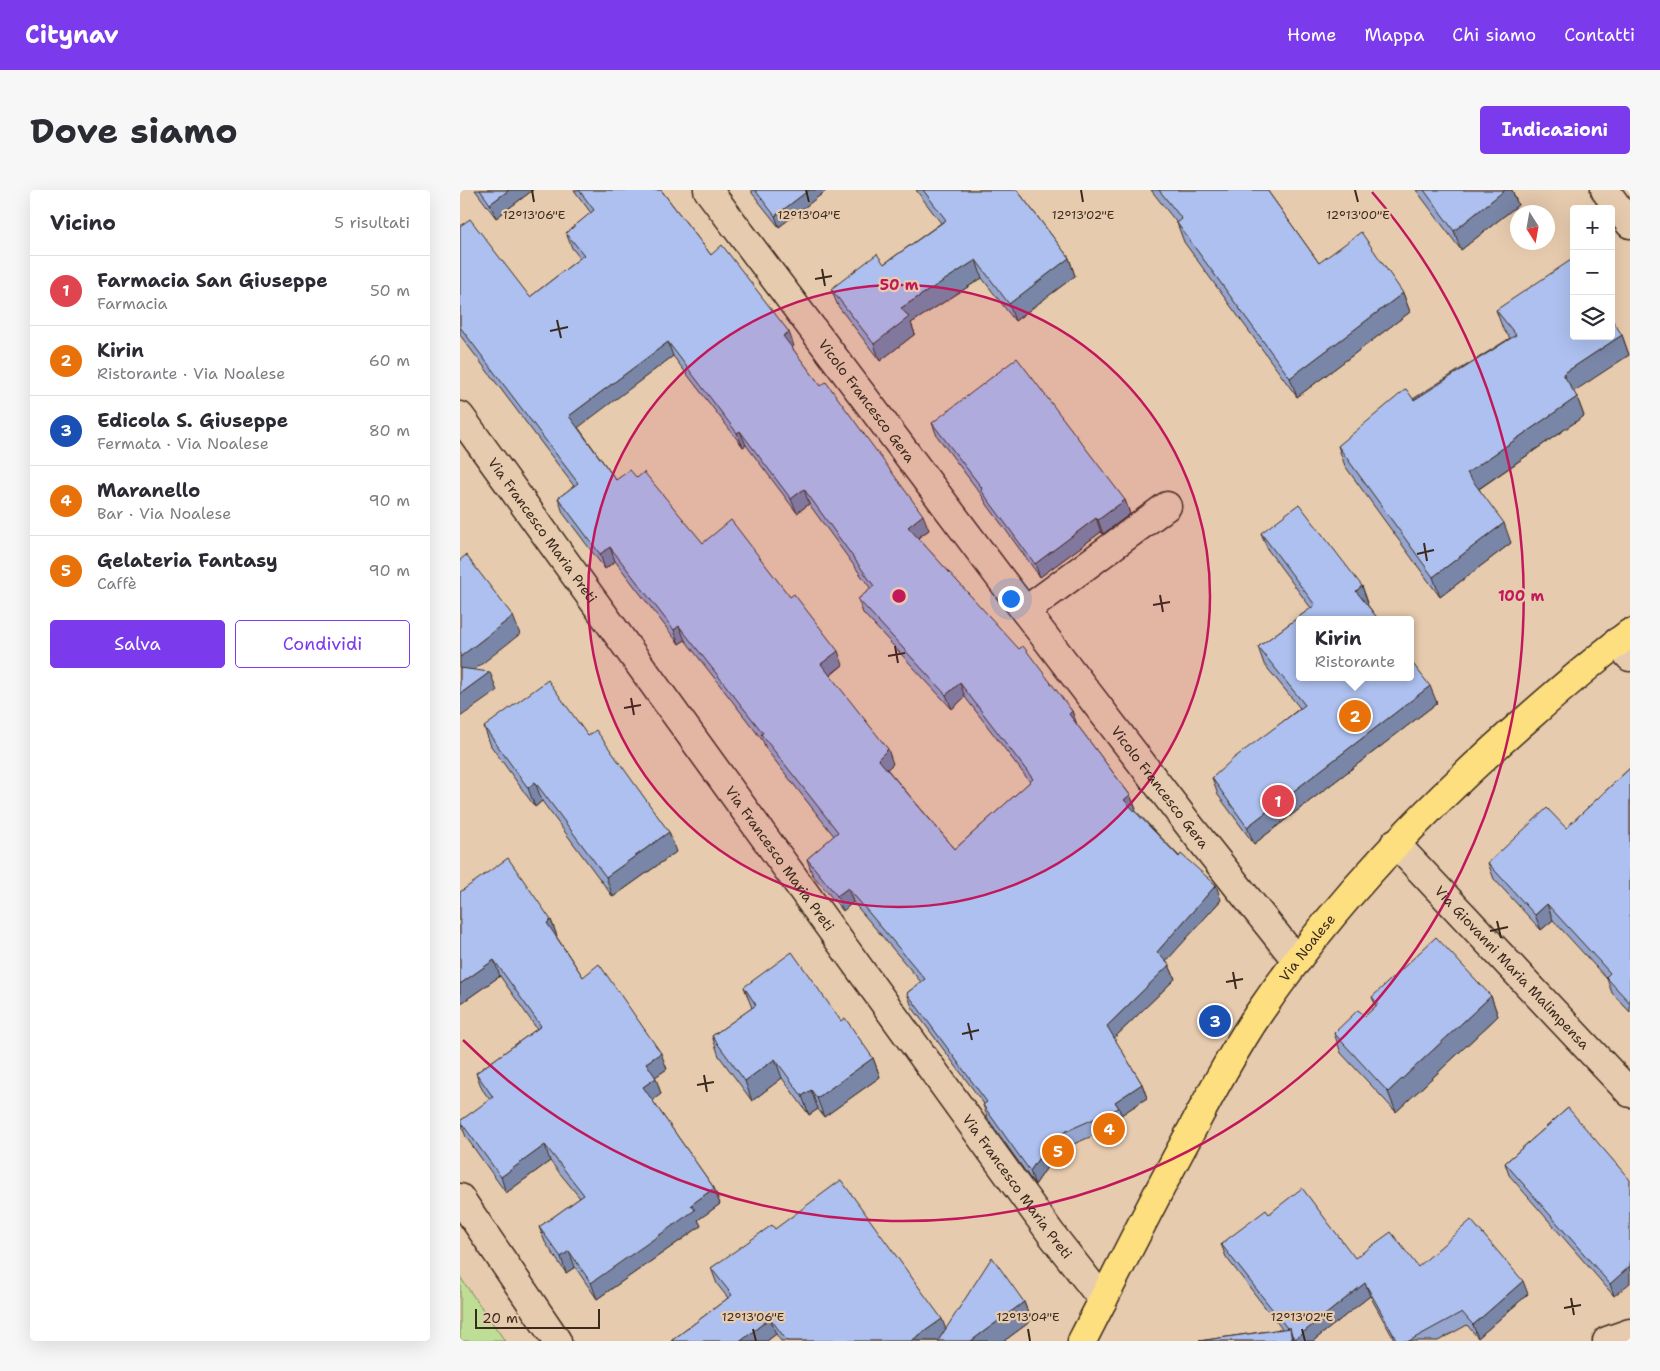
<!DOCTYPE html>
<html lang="it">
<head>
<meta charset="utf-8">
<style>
  body { margin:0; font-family:"Shantell Sans",sans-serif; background:#f7f7f7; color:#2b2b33 }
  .controls { position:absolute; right:15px; top:15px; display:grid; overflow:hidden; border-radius:5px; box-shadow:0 5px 20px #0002 }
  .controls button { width:45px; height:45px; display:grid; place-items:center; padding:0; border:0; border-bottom:1px solid #e1e1e2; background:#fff; color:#2b2b33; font:25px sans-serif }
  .compass { position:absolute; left:1050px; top:15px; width:45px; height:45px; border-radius:50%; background:#fff; box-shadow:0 5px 20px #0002; rotate:169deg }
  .scale { position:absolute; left:15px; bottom:12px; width:125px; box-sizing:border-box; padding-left:5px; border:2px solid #3b2a1e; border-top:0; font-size:14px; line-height:18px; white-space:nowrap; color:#3b2a1e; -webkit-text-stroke:4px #e7cbae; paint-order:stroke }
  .you { position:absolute; left:550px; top:408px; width:18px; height:18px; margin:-12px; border:4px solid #fff; border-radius:50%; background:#1a73e8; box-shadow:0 0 0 8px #1a73e833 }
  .badge { display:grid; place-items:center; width:32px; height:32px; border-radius:50%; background:#7c3aed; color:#fff; font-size:16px; font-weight:700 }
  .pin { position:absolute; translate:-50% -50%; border:2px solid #fff; box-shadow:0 1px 5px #0006 }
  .popup { position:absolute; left:836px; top:426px; width:118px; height:65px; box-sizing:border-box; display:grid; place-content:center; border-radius:5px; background:#fff; filter:drop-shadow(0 1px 4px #0005); font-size:16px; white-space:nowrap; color:#7c7c81 }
  .popup b { font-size:19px; color:#2b2b33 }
  .popup::after { content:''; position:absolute; left:50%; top:100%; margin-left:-10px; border:10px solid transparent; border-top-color:#fff }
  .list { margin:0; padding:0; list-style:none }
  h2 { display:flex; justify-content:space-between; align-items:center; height:65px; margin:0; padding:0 20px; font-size:21px }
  h2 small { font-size:16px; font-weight:400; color:#7c7c81 }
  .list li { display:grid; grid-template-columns:32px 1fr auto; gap:15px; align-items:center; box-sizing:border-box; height:70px; padding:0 20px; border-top:1px solid #e1e1e2 }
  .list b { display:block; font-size:19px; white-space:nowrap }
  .list p { margin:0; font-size:16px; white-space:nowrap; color:#7c7c81 }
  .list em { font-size:16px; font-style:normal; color:#7c7c81 }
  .actions { display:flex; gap:10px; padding:15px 20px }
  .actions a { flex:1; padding:11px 0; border:1px solid #7c3aed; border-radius:5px; text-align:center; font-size:18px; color:#7c3aed }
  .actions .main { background:#7c3aed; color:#fff }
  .icon { flex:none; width:28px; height:28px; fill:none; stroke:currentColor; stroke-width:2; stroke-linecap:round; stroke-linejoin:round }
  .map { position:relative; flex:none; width:1170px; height:1151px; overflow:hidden; border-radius:5px }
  header { display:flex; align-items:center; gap:30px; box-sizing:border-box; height:70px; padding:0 25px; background:#7c3aed; color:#fff }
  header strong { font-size:24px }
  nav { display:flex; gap:28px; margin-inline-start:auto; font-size:18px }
  .intro { display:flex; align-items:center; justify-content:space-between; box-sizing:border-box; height:120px; padding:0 30px }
  h1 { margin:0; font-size:35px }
  .button { padding:12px 22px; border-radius:5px; background:#7c3aed; color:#fff; font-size:18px; font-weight:700 }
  main { display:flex; gap:30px; padding:0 30px }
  aside { flex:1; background:#fff; border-radius:5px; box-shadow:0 5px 20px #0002 }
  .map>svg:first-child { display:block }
</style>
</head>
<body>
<header>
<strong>Citynav</strong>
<nav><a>Home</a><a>Mappa</a><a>Chi siamo</a><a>Contatti</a></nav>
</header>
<div class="intro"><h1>Dove siamo</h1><a class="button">Indicazioni</a></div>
<main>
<aside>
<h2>Vicino<small>5 risultati</small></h2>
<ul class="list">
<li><span class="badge" style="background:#e0444e">1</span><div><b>Farmacia San Giuseppe</b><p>Farmacia</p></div><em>50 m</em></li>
<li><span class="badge" style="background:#e8710a">2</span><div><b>Kirin</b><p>Ristorante · Via Noalese</p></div><em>60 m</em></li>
<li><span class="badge" style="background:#1a4fb4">3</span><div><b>Edicola S. Giuseppe</b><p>Fermata · Via Noalese</p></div><em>80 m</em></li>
<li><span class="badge" style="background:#e8710a">4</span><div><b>Maranello</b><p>Bar · Via Noalese</p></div><em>90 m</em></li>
<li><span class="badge" style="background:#e8710a">5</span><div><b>Gelateria Fantasy</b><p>Caffè</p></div><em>90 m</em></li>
</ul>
<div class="actions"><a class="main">Salva</a><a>Condividi</a></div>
</aside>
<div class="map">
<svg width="1170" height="1151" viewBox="0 0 1170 1151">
  <rect width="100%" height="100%" fill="#e7cbae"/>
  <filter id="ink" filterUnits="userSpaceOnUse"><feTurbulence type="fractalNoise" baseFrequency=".02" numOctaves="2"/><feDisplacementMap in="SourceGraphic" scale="10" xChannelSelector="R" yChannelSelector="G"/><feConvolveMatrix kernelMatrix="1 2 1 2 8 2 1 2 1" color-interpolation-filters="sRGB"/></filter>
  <g filter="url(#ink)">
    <polygon fill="#bedd95" stroke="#7c845a" points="0,1087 45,1151 0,1151"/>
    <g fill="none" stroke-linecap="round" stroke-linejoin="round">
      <g stroke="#3b2a1e" stroke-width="31">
        <g id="street">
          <path id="s1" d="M248 0 565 421 732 639 837 771"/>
          <polyline points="1145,0 1170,34"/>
          <path id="s2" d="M0 226 592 1045 643 1110"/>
          <polyline points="565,421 707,316"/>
          <polyline points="1157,452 1170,467"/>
          <path id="s3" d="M935 653 1170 903"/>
          <polyline points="0,1008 97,1151"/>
          <polyline points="1147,1151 1170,1143"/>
        </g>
      </g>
      <g stroke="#3b2a1e" stroke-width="31">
        <g id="primary">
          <path id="s4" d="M622 1151C658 1081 693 1010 731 941 752 901 774 860 799 823 876 710 967 616 1069 527 1102 498 1135 469 1170 443"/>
        </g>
      </g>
      <use href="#street" stroke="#e7cbae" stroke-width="28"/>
      <use href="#primary" stroke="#fedf80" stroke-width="28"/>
    </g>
    <g fill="#95a5ce" stroke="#3b2a1e" fill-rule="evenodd">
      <polygon points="15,0 73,0 36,28"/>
      <path d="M114 0H201L251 65 334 156 332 158 469 340 458 348 612 521 617 535 670 605 676 619 675 620 761 710 706 771 709 775 715 789 654 848 682 894 687 908 661 925 664 932 598 961 575 995 528 929 523 915 524 914 452 817 447 803 461 792 393 712 383 721 352 684 347 669 374 646 306 559 303 551 225 450 219 454 155 371 145 379 103 323 98 308 114 296 0 145V36L70 107 120 68 112 58 106 43 131 23ZM213 166 283 257 286 255 337 323 349 314 411 399 398 409 403 423 492 519 505 507 570 592 495 659 427 579 433 574 370 486 383 475 243 353 177 288 156 290 118 237Z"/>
      <polygon points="292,0 367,0 319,37 292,3"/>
      <polygon points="456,0 557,0 609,68 615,86 555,131 522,88 451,133 455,144 420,171 378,116 371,99 424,74 481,33"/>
      <polygon points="691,0 807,0 859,73 943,103 950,122 837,207 724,52 717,33"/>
      <polygon points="956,0 1052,0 1058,15 1001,60"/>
      <polygon points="1036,120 1162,145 1169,165 1113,201 1117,207 1124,226 1019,299 1051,353 980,407 885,276 878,256 1050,148 1043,139"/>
      <polygon points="472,233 665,310 670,324 643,344 641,342 580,387 526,313 523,307 477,246"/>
      <polygon points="801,343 902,396 908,413 907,414 977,513 794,654 758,605 752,588 840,518 804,474 798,457 851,418 808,360"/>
      <polygon points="24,537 128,546 216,662 153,707 82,611 75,617 31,556"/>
      <polygon points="1170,578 1170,822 1152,803 1147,789 1093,730 1081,740 1034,689 1028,673 1106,638"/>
      <polygon points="0,702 91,730 97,746 96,746 123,787 207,879 195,887 201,904 192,910 254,998 260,1014 238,1030 241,1036 137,1109 115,1077 106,1083 85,1052 79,1037 120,1008 90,971 46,1003 6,947 0,931 30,910 22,899 16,883 77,839 40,786 0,814"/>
      <polygon points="284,797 381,831 413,868 420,887 364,927 358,919 349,925 322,888 292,911 259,866 252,846 292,818"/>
      <polygon points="1031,806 1038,826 936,922 881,863 874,843 905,826 916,816 912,807"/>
      <polygon points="1108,918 1154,1106 1049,985 1045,973"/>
      <polygon points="315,1039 485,1139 564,1112 571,1131 544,1151 321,1151 316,1144 307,1151 211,1151 268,1108 257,1094 251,1078"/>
      <polygon points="761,1054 895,1068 958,1077 1068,1104 1018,1148 1007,1135 978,1151 935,1151 910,1106 853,1151 739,1151 822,1139 766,1067"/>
    </g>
    <g fill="#7986a7" stroke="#3b2a1e">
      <polygon points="49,0 73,0 36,28 30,14"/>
      <polygon points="349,0 367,0 319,37 315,26"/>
      <polygon points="1045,0 1052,0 1058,15 1001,60 994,41"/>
      <polygon points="609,68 615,86 555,131 549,114"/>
      <polygon points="516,70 522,88 451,133 455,144 420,171 414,154 441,118"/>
      <polygon points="943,103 950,122 837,207 830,188"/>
      <polygon points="329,142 334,156 328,161 323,146"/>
      <polygon points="1162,145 1169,165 1110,204 1103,184"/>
      <polygon points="208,152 213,166 115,240 109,226"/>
      <polygon points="1117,207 1124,226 1014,302 1007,283"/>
      <polygon points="280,241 286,255 283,257 277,243"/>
      <polygon points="344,299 349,314 337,323 331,309"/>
      <polygon points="665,310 670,324 643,344 638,330"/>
      <polygon points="463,325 469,340 453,351 448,337"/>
      <polygon points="636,328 641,342 580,387 575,374"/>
      <polygon points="1044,333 1051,353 980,407 973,387"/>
      <polygon points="150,357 155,371 145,379 140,364"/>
      <polygon points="902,396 908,413 902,418 896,401"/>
      <polygon points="53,426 60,444 0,491 0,467"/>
      <polygon points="219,436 225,450 219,454 214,440"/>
      <polygon points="378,461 383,475 366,488 361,474"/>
      <polygon points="30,482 37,501 0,527 0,504"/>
      <polygon points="500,493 505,507 492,519 486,505"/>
      <polygon points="970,496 977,513 794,654 787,637"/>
      <polygon points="612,521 617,535 609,524"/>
      <polygon points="428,559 433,574 423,583 418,569"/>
      <polygon points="75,592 82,611 75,617 68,598"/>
      <polygon points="670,605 676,619 670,624 664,610"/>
      <polygon points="209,642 216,662 153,707 146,687"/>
      <polygon points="756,695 761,710 702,776 697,762"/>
      <polygon points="388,698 393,712 383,721 377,706"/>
      <polygon points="1087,714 1093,730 1081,740 1075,725"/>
      <polygon points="91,730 97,746 93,749 87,733"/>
      <polygon points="34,770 40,786 0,814 0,794"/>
      <polygon points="709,775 715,789 652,850 647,836"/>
      <polygon points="1031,806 1038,826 936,922 928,902"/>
      <polygon points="201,863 207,879 192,889 186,873"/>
      <polygon points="413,868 420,887 364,927 357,908"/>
      <polygon points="315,869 322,888 292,911 285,891"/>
      <polygon points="196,888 201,904 189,913 183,897"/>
      <polygon points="682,894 687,908 661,925 659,918 655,912"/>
      <polygon points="351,900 358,919 349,925 342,906"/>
      <polygon points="593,947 598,961 575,995 570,981"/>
      <polygon points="85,955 90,971 46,1003 41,987"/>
      <polygon points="254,998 260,1014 238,1030 241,1036 137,1109 131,1093 231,1015"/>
      <polygon points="109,1061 115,1077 106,1083 101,1067"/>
      <polygon points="1170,1076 1170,1093 1154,1106 1150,1094"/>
      <polygon points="1063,1091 1068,1104 1018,1148 1013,1135"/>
      <polygon points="905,1093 910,1106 853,1151 836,1151 835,1149"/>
      <polygon points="564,1112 571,1131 544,1151 511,1151"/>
      <polygon points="310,1128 316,1144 307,1151 281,1151"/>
      <polygon points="482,1129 488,1145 480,1151 451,1151"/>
      <polygon points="830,1138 834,1151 832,1151"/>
    </g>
    <g fill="#adc0ef" stroke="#3b2a1e" fill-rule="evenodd">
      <polygon points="20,0 49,0 30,14"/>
      <path d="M119 0H201L251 65 262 55 329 142 323 146 361 196 366 192 463 325 448 337 559 459 563 456 612 521 609 524 670 605 664 610 719 667 721 664 756 695 697 762 709 775 647 836 682 894 655 912 659 918 593 947 570 981 523 915 527 912 447 803 465 789 388 698 377 706 347 669 378 642 301 544 303 543 219 436 214 440 150 357 140 364 98 308 118 293 0 137V36L10 29 70 107 124 65 106 43 134 20ZM208 152 277 243 280 241 331 309 344 299 414 396 398 409 486 505 500 493 573 589 495 659 418 569 428 559 361 474 378 461 334 404 330 407 271 330 243 353 184 282 177 288 170 280 156 290 109 226Z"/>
      <polygon points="295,0 349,0 315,26"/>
      <polygon points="463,0 557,0 609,68 549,114 516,70 441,118 449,127 414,154 371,99 417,64 424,74 486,30"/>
      <polygon points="699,0 807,0 859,73 901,42 943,103 830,188 717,33 722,29"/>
      <polygon points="964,0 1045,0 994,41"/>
      <polygon points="1114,68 1114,146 1151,146 1151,128 1162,145 1103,184 1117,207 1007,283 1044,333 973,387 878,256 946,199 954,210 1056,145 1036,120"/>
      <polygon points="557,168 665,310 638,330 636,328 575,374 521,300 522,298 472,233"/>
      <polygon points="839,314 902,396 896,401 919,430 840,430 840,487 950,487 950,470 970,496 787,637 752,588 774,568 845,515 798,457 855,415 801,343"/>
      <polygon points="6,365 53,426 0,467 0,370"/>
      <polygon points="0,478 30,482 0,504"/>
      <polygon points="88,490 128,546 136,540 209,642 146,687 75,592 68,598 24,537"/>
      <polygon points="1170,578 1170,813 1146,787 1150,783 1087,714 1075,725 1028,673 1087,618 1106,638"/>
      <polygon points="48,668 91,730 87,733 123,787 139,774 201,863 186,873 196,888 183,897 254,998 231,1015 235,1020 131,1093 109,1061 101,1067 79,1037 124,1005 85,955 41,987 0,931 33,907 16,883 81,836 34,770 0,794 0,702"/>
      <polygon points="976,747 1031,806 928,902 874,843 898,820 905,826 918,814 912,807"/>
      <polygon points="332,762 381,831 385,828 413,868 357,908 351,900 342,906 315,869 285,891 252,846 296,815 284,797"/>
      <polygon points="1108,918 1170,990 1170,1076 1150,1094 1045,973"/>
      <polygon points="381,990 482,1129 451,1151 327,1151 310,1128 281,1151 211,1151 272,1105 251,1078 312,1035 315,1039"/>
      <polygon points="842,998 895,1068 931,1042 958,1077 1011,1030 1063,1091 1013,1135 1002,1122 949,1151 937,1151 905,1093 835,1149 832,1145 830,1138 827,1138 761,1054 806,1020 809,1024"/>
      <polygon points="532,1067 564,1112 511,1151 478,1151"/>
      <polygon points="830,1138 832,1151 739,1151"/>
    </g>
  </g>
  <path fill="none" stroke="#3b2a1e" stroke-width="2" d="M72 0 74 12M346 0 349 12M621 0 623 12M895 0 898 12M362 79 365 96M355 89 372 86M97 130 101 148M90 141 108 137M964 353 967 371M957 364 974 360M700 405 703 422M693 415 710 412M435 456 438 473M428 466 445 463M171 508 174 525M164 518 181 515M1037 731 1041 748M1030 741 1048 737M773 782 776 799M766 792 783 789M508 833 512 850M502 844 519 840M244 885 247 902M237 895 254 892M1111 1108 1114 1125M1104 1118 1121 1115M293 1139 296 1151M568 1139 570 1151M842 1139 845 1151"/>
  <circle cx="439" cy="406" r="311" fill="#c2185b" fill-opacity=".12"/>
  <g fill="none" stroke="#c2185b" stroke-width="2.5">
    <circle cx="439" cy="406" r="311"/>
    <path d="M912 2A622 622 0 0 1 3 850"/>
  </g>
  <g text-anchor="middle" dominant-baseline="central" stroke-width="4.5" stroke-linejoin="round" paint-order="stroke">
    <g font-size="14" fill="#3b2a1e" stroke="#e7cbae">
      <text stroke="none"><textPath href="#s1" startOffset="264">Vicolo Francesco Gera</textPath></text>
      <text stroke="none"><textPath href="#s2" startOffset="141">Via Francesco Maria Preti</textPath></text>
      <text stroke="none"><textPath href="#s1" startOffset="749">Vicolo Francesco Gera</textPath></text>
      <text stroke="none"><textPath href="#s2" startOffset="546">Via Francesco Maria Preti</textPath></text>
      <text stroke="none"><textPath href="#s4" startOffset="454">Via Noalese</textPath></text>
      <text stroke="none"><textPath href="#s3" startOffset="171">Via Giovanni Maria Malimpensa</textPath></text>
      <text stroke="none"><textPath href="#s2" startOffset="951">Via Francesco Maria Preti</textPath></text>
    </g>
  </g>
  <g font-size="12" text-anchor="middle" fill="#3b2a1e" stroke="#e7cbae" stroke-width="4.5" stroke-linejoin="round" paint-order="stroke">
    <text x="74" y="29">12°13'06"E</text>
    <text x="349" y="29">12°13'04"E</text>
    <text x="623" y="29">12°13'02"E</text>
    <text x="898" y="29">12°13'00"E</text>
    <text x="293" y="1131">12°13'06"E</text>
    <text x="568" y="1131">12°13'04"E</text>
    <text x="842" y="1131">12°13'02"E</text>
  </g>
  <circle cx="439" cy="406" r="8" fill="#c2185b" stroke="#e7cbae" stroke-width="2.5"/>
  <g font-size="15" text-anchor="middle" font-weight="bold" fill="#c2185b" stroke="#e7cbae" stroke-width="4.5" stroke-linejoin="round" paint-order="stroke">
    <text x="439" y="100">50 m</text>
    <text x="1061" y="411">100 m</text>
  </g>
</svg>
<div class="controls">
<button>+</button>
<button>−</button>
<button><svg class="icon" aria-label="layers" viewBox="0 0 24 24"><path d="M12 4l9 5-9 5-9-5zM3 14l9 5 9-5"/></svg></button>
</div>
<svg class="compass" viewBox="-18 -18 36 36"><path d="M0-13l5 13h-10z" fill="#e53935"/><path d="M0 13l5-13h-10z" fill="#7c7c81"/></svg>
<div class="scale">20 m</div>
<div class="you"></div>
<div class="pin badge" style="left:818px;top:611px;background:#e0444e">1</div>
<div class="pin badge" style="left:895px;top:526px;background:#e8710a">2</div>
<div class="popup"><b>Kirin</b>Ristorante</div>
<div class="pin badge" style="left:755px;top:831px;background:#1a4fb4">3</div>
<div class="pin badge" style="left:649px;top:939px;background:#e8710a">4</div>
<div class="pin badge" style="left:598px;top:961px;background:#e8710a">5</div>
</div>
</main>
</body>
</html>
